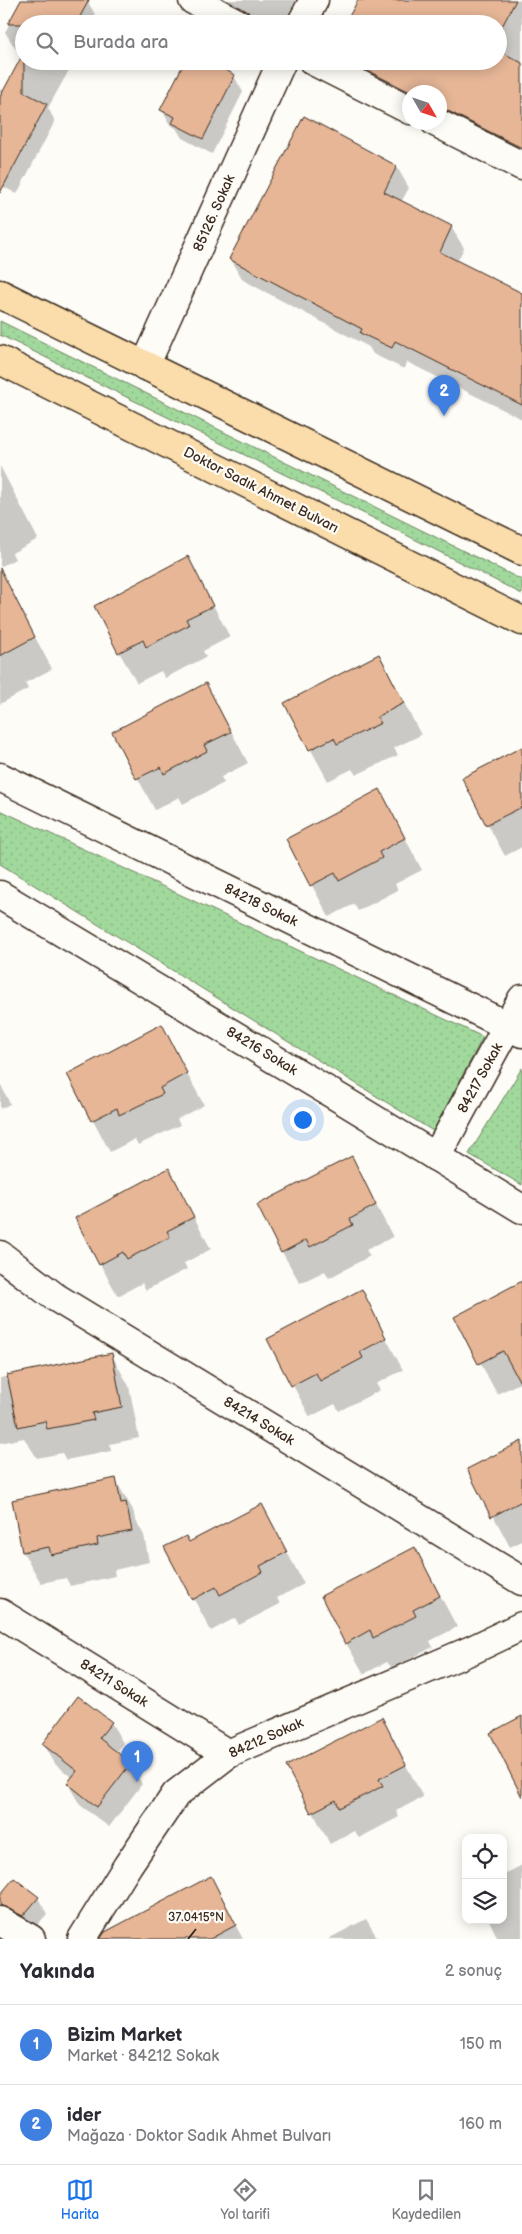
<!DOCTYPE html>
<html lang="tr">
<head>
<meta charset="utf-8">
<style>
  body { margin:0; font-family:"Balsamiq Sans",sans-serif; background:#f7f7f7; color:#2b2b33 }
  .controls { position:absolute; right:15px; bottom:15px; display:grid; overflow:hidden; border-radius:10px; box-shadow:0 2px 12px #0003 }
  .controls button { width:45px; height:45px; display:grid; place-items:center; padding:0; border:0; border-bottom:1px solid #e1e1e2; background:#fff; color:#2b2b33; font:25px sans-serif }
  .compass { position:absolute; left:402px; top:85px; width:45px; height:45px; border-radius:50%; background:#fff; box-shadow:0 2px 12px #0003; rotate:129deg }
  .you { position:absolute; left:302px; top:1119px; width:18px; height:18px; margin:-12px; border:4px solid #fff; border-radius:50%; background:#1a73e8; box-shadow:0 0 0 8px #1a73e833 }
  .badge { display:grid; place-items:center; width:32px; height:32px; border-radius:50%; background:#1a73e8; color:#fff; font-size:16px; font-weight:700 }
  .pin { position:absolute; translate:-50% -41px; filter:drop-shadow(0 1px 2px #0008) }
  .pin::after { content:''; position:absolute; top:26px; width:18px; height:15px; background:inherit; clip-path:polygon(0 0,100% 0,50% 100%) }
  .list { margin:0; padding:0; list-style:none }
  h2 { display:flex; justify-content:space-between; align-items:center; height:65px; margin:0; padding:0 20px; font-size:21px }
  h2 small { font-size:16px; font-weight:400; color:#7c7c81 }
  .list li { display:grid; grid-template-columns:32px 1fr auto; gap:15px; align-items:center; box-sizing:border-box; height:80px; padding:0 20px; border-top:1px solid #e1e1e2 }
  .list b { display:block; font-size:19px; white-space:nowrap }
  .list p { margin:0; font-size:16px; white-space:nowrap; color:#7c7c81 }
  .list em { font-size:16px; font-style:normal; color:#7c7c81 }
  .icon { flex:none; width:28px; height:28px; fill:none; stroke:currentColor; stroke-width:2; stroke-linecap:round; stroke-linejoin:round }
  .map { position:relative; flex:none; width:522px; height:1939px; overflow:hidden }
  .search { position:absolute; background:#fff; box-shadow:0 2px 12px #0003; left:15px; right:15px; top:15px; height:55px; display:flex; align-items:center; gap:12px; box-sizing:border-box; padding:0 18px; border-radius:28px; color:#7c7c81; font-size:19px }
  .sheet { height:225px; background:#fff }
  nav { display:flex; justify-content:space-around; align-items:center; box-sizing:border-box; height:70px; border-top:1px solid #e1e1e2; background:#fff; font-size:14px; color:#7c7c81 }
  nav a { display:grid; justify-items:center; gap:2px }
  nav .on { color:#1a73e8 }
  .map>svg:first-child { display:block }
</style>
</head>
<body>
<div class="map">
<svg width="522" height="1939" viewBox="0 0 522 1939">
  <defs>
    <pattern id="grass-dots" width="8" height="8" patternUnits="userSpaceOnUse" patternTransform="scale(1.25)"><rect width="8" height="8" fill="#a1d99d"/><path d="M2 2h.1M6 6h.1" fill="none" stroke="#8cba87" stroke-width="1.8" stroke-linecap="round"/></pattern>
  </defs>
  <rect width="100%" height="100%" fill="#fdfcf7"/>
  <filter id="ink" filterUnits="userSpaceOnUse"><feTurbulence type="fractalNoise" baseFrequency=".02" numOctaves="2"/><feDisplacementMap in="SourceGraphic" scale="10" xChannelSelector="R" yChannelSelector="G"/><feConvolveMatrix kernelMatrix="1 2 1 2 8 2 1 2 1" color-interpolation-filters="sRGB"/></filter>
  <g filter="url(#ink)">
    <g fill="url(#grass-dots)" stroke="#6e825e">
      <polygon points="0,321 522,580 522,594 369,516 0,335"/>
      <polygon points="0,810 483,1037 433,1131 0,864"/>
      <polygon points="522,1068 522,1185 469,1154"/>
    </g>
    <g fill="#0003">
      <polygon points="23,0 84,0 88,2 97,18 94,24 24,24 24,53 15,48 5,32"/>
      <polygon points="222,0 296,0 283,24 265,24"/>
      <polygon points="359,0 522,0 522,159 440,120 440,92 410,92 410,103 337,61 498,61 498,24"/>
      <polygon points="24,61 74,61 48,108 55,121 17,194 0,185 0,89 4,91"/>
      <polygon points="206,62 234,76 243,92 212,154 182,138 176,128 170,125 162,110"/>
      <polygon points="397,167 409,188 401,202 451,227 464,248 457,262 522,294 522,419 407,362 404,369 373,354 369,347 243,280 231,259"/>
      <polygon points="0,466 38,539 12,553 15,559 0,567"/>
      <polygon points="188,558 230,637 203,651 206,657 165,678 161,671 137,683 119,652"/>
      <polygon points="10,590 52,669 25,683 28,689 0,704 0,595"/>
      <polygon points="379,655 421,735 394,748 398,755 356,775 352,769 328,781 286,704"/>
      <polygon points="206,684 248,763 221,777 224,783 183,804 179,797 155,810 113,733"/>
      <polygon points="522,748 522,847 505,856 463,779"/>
      <polygon points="380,791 422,870 395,884 398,890 358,911 354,904 329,917 287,839"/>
      <polygon points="161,1026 204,1105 177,1119 180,1125 138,1145 135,1139 110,1152 69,1074"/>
      <polygon points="0,1083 10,1104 0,1109"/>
      <polygon points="351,1158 393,1237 366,1250 370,1256 329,1278 325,1271 300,1283 282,1252"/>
      <polygon points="169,1170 211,1249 184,1263 187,1269 146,1290 142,1283 118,1296 100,1264"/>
      <polygon points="522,1283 522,1382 497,1394 456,1317"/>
      <polygon points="361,1291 403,1370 376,1384 380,1390 339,1411 335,1404 310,1417 268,1339"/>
      <polygon points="111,1354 129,1386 139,1438 110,1444 111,1451 66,1460 62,1453 37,1458 24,1438 0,1443 0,1378"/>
      <polygon points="522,1442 522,1541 510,1547 469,1470"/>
      <polygon points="115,1479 133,1510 135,1519 144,1535 149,1562 114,1570 115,1576 70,1586 66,1578 41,1583 23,1552 13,1501"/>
      <polygon points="262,1505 304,1584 277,1598 280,1604 239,1625 235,1618 211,1631 166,1547 189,1543"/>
      <polygon points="415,1548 457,1627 430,1641 433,1647 392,1668 387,1662 364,1674 346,1643"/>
      <polygon points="381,1718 423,1797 396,1811 399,1817 359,1838 354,1831 330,1844 288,1766"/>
      <polygon points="111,1722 123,1743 116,1753 130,1763 142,1784 109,1827 80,1805 68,1784 73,1778 56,1765 43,1744"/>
      <polygon points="522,1865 522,1939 498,1939 489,1920 503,1920 503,1875"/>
      <polygon points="210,1878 243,1939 124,1939"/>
      <polygon points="0,1897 38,1898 47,1914 32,1931 0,1918"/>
      <polygon points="366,1919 378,1939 328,1939"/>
    </g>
    <g fill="#e6b697" stroke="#3b2a1e">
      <polygon points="21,0 89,0 76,24 8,24"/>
      <polygon points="358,0 516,0 498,34 498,24 345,24"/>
      <polygon points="498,50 522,63 522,148 440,107 440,92 410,92 348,61 498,61"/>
      <polygon points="24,52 24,92 47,104 0,193 0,97"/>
      <polygon points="185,61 208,61 235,75 203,139 172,123 175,117 160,110"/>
      <polygon points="304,116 397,166 384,192 452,226 440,252 522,293 522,405 395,341 392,348 360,333 362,329 229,259"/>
      <polygon points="188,556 213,606 186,619 189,625 146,647 143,640 118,653 94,606"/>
      <polygon points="0,568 35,637 0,656"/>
      <polygon points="379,654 404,703 377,717 381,723 337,744 334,738 309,750 284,703"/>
      <polygon points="206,683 231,732 204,745 207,751 164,774 161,767 136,779 112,732"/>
      <polygon points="522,747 522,807 486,825 462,778"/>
      <polygon points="380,789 405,838 379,852 382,858 339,881 335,873 310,886 286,839"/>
      <polygon points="162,1024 187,1073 160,1088 163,1094 119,1115 117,1108 91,1121 67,1074"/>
      <polygon points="352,1156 376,1205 350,1219 353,1225 310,1247 306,1240 281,1253 257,1205"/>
      <polygon points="169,1168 194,1217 167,1231 170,1237 127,1259 123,1252 99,1265 75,1218"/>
      <polygon points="522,1281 522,1386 503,1351 478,1364 454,1317"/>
      <polygon points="362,1289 386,1338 360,1352 363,1358 320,1381 316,1373 291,1386 267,1339"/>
      <polygon points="112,1353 122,1407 92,1413 94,1420 47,1429 45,1421 18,1427 7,1375"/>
      <polygon points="522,1441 522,1501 491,1517 467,1469"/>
      <polygon points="116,1478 121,1503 126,1502 132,1531 97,1538 98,1545 51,1555 49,1547 22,1552 12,1500"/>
      <polygon points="262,1504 287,1552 260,1566 263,1572 220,1595 216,1587 192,1600 164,1547 186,1536 189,1542"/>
      <polygon points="415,1547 440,1596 413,1610 416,1616 373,1638 370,1630 345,1644 321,1596"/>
      <polygon points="78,1696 112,1722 99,1738 131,1763 97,1807 67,1783 77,1771 42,1744"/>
      <polygon points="522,1716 522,1797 490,1733"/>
      <polygon points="382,1717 406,1765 379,1779 383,1786 339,1808 336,1800 311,1813 286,1766"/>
      <polygon points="211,1876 236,1925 210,1939 100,1939 105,1932"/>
      <polygon points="14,1878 39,1897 23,1916 0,1905 0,1895"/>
    </g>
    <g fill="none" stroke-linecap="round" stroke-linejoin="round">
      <g stroke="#3b2a1e" stroke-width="31">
        <g id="minor">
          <polyline points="193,0 239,24"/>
          <polyline points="301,24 314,0"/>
          <polyline points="313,61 410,110"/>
          <polyline points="435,122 522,166"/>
          <polyline points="145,366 282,61"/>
          <polyline points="0,777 522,1033"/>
          <polyline points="0,895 341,1099 522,1209"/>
          <polyline points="436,1157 522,999"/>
          <polyline points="0,1255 55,1297 522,1581"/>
          <polyline points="0,1613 228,1754"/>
          <polyline points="0,1921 31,1939"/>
          <polyline points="82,1939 128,1865 176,1794 228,1754 474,1649 522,1626"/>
        </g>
      </g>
      <g stroke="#3b2a1e" stroke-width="31">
        <g id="major">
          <polyline points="0,294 522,551"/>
          <polyline points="0,360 522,621"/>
        </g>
      </g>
      <use href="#minor" stroke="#fdfcf7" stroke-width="28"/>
      <use href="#major" stroke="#faddab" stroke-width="28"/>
    </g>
  </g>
  <path fill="none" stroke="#3b2a1e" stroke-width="2" d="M188 1939 196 1929"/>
  <g text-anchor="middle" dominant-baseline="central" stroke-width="4.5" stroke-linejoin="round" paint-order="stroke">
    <g font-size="14" fill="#3b2a1e" stroke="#fdfcf7">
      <text transform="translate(214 213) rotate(-66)">85126. Sokak</text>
      <text transform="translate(261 490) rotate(27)">Doktor Sadık Ahmet Bulvarı</text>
      <text transform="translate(261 905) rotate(26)">84218 Sokak</text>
      <text transform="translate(262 1051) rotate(31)">84216 Sokak</text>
      <text transform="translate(480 1078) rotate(-61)">84217 Sokak</text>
      <text transform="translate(259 1421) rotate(31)">84214 Sokak</text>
      <text transform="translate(114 1683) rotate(32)">84211 Sokak</text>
      <text transform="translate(266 1738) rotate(-24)">84212 Sokak</text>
    </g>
  </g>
  <g font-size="12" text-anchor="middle" fill="#3b2a1e" stroke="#fdfcf7" stroke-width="4.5" stroke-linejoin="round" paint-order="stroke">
    <text x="196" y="1921">37.0415°N</text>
  </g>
</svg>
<div class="controls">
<button><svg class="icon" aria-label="locate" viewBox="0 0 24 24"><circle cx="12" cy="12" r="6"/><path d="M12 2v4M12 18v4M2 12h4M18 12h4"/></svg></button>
<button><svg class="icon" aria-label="layers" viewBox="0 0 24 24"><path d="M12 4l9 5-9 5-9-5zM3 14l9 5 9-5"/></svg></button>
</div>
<svg class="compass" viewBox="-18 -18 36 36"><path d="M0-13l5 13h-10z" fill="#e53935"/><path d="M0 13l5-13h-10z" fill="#7c7c81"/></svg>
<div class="you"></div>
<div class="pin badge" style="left:137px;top:1782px;background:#3f7fe0">1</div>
<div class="pin badge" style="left:444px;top:416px;background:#3f7fe0">2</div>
<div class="search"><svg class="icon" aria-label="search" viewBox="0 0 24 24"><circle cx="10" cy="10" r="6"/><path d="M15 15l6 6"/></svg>Burada ara</div>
</div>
<section class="sheet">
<h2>Yakında<small>2 sonuç</small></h2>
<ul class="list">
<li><span class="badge" style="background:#3f7fe0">1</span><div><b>Bizim Market</b><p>Market · 84212 Sokak</p></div><em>150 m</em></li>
<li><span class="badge" style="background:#3f7fe0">2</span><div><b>ider</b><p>Mağaza · Doktor Sadık Ahmet Bulvarı</p></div><em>160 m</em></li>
</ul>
</section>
<nav>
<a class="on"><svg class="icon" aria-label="map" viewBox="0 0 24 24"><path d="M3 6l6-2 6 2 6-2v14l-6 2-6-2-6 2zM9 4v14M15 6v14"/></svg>Harita</a>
<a><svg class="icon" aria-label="directions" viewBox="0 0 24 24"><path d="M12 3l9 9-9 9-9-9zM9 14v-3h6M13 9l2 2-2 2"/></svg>Yol tarifi</a>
<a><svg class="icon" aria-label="saved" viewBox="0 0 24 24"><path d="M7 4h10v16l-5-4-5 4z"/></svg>Kaydedilen</a>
</nav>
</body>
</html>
